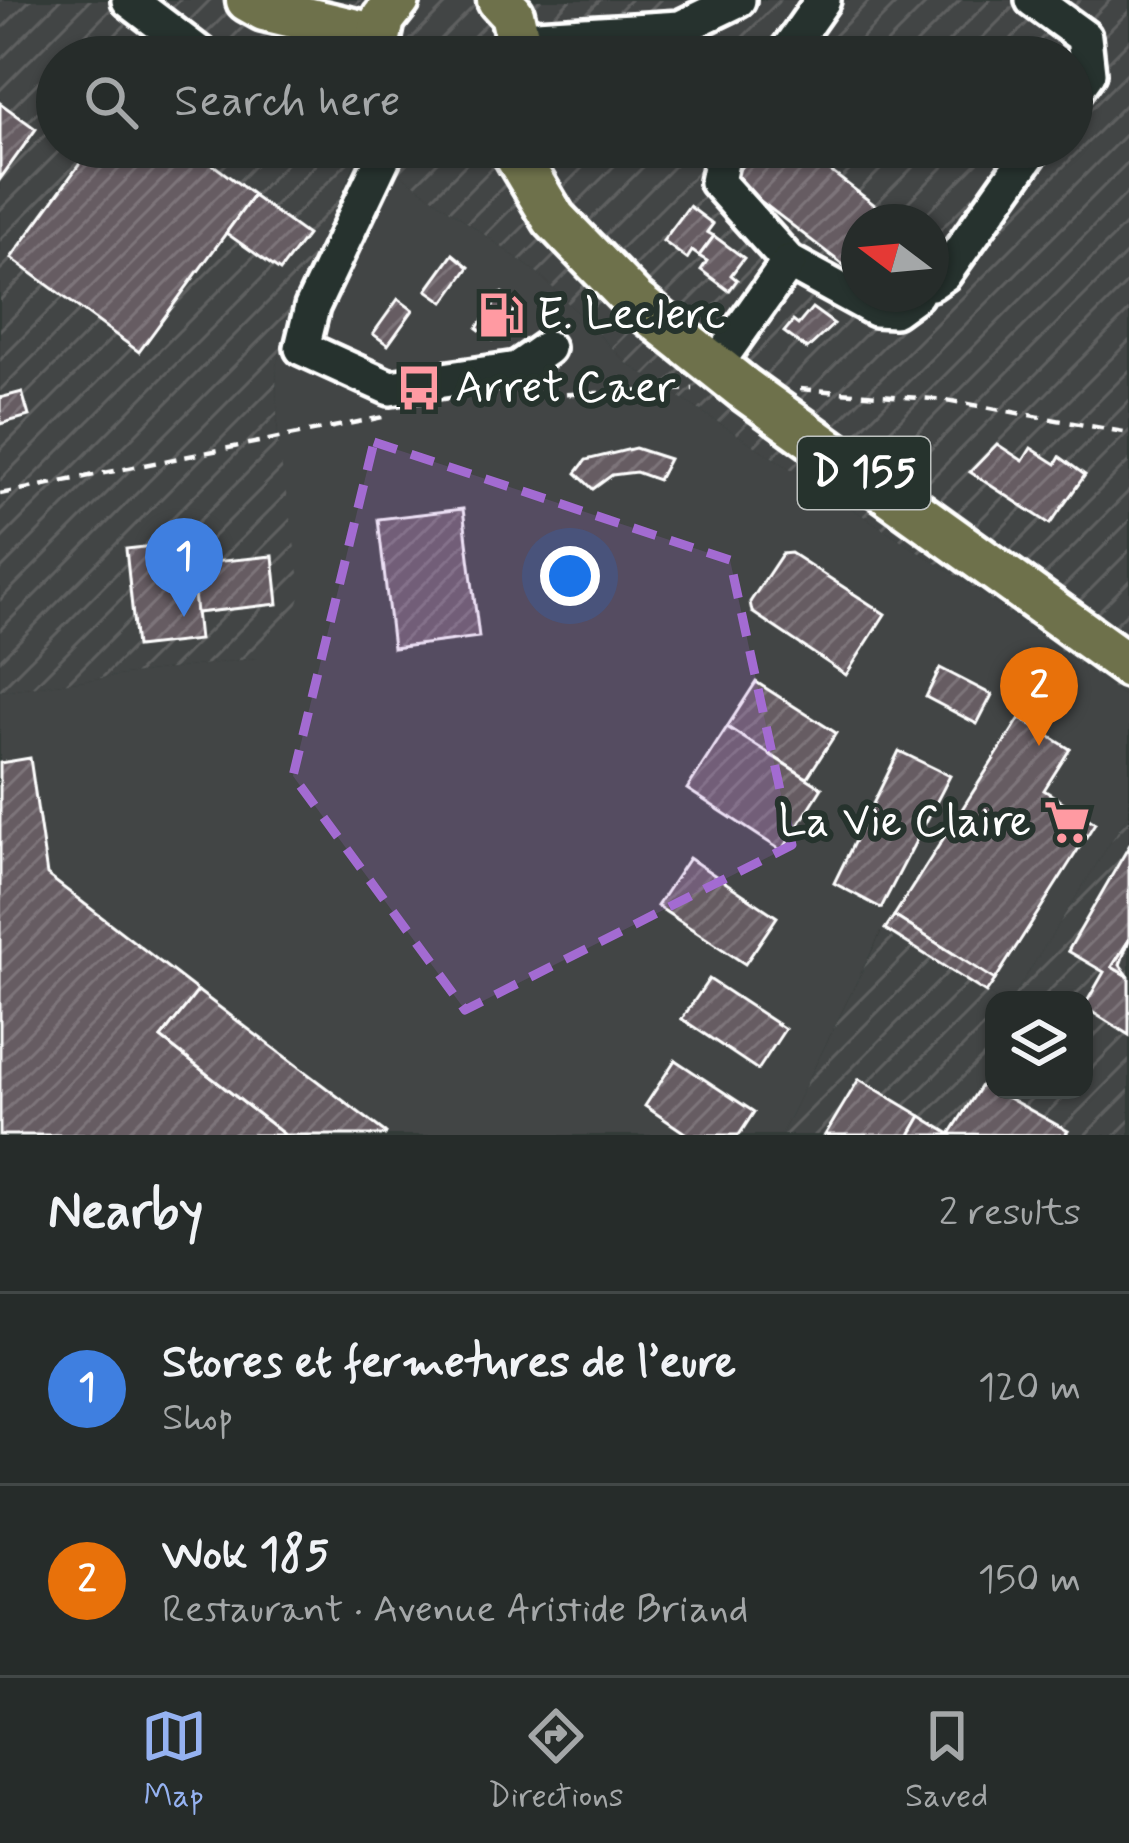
<!DOCTYPE html>
<html lang="en">
<head>
<meta charset="utf-8">
<style>
  body { margin:0; font-family:Mynerve,sans-serif; background:#2e3432; color:#f1f3f6 }
  .controls { position:absolute; right:36px; bottom:36px; display:grid; overflow:hidden; border-radius:24px; box-shadow:0 3px 9px #0004 }
  .controls button { width:108px; height:108px; display:grid; place-items:center; padding:0; border:0; border-bottom:3px solid #424847; background:#262c2a; color:#f1f3f6; font:60px sans-serif }
  .compass { position:absolute; left:841px; top:204px; width:108px; height:108px; border-radius:50%; background:#262c2a; box-shadow:0 3px 9px #0004; rotate:286deg }
  .you { position:absolute; left:570px; top:576px; width:42px; height:42px; margin:-30px; border:9px solid #fff; border-radius:50%; background:#1a73e8; box-shadow:0 0 0 18px #1a73e833 }
  .badge { display:grid; place-items:center; width:78px; height:78px; border-radius:50%; background:#95b2f1; color:#fff; font-size:39px; font-weight:700 }
  .pin { position:absolute; translate:-50% -99px; filter:drop-shadow(0 3px 6px #0008) }
  .pin::after { content:''; position:absolute; top:63px; width:42px; height:36px; background:inherit; clip-path:polygon(0 0,100% 0,50% 100%) }
  .list { margin:0; padding:0; list-style:none }
  h2 { display:flex; justify-content:space-between; align-items:center; height:156px; margin:0; padding:0 48px; font-size:51px }
  h2 small { font-size:39px; font-weight:400; color:#a4a7a8 }
  .list li { display:grid; grid-template-columns:78px 1fr auto; gap:36px; align-items:center; box-sizing:border-box; height:192px; padding:0 48px; border-top:3px solid #424847 }
  .list b { display:block; font-size:45px; white-space:nowrap }
  .list p { margin:0; font-size:39px; white-space:nowrap; color:#a4a7a8 }
  .list em { font-size:39px; font-style:normal; color:#a4a7a8 }
  .icon { flex:none; width:66px; height:66px; fill:none; stroke:currentColor; stroke-width:2; stroke-linecap:round; stroke-linejoin:round }
  .map { position:relative; flex:none; width:1129px; height:1135px; overflow:hidden }
  .search { position:absolute; background:#262c2a; box-shadow:0 3px 9px #0004; left:36px; right:36px; top:36px; height:132px; display:flex; align-items:center; gap:30px; box-sizing:border-box; padding:0 42px; border-radius:66px; color:#a4a7a8; font-size:45px }
  .sheet { height:540px; background:#262c2a }
  nav { display:flex; justify-content:space-around; align-items:center; box-sizing:border-box; height:168px; border-top:3px solid #424847; background:#262c2a; font-size:33px; color:#a4a7a8 }
  nav a { display:grid; justify-items:center; gap:6px }
  nav .on { color:#95b2f1 }
  .map>svg:first-child { display:block }
</style>
</head>
<body>
<div class="map">
<svg width="1129" height="1135" viewBox="0 0 1129 1135">
  <defs>
    <pattern id="industrial-furrows" width="10" height="10" patternUnits="userSpaceOnUse" patternTransform="scale(3)"><rect width="10" height="10" fill="#424545"/><path d="M-1 1l2-2M0 10L10 0M9 11l2-2" fill="none" stroke="#5e6161"/></pattern>
    <pattern id="building-hatch" width="6" height="6" patternUnits="userSpaceOnUse" patternTransform="scale(3)"><rect width="6" height="6" fill="#665c62"/><path d="M-1 1l2-2M0 6l6-6M5 7l2-2" fill="none" stroke="#7d747a"/></pattern>
  </defs>
  <rect width="100%" height="100%" fill="#333b38"/>
  <filter id="ink" filterUnits="userSpaceOnUse"><feTurbulence type="fractalNoise" baseFrequency=".00833" numOctaves="2"/><feDisplacementMap in="SourceGraphic" scale="24" xChannelSelector="R" yChannelSelector="G"/><feConvolveMatrix kernelMatrix="1 2 1 2 8 2 1 2 1" color-interpolation-filters="sRGB"/></filter>
  <g filter="url(#ink)">
    <polygon fill="#424545" points="363,147 539,274 628,364 958,577 1129,700 1129,813 1011,1000 999,1000 881,932 781,1135 0,1135 0,691 256,658 278,444 276,366 298,293"/>
    <g fill="url(#industrial-furrows)" fill-rule="evenodd">
      <path d="M0 0H1129V700L958 577 628 364 539 274 363 147H1072V57H57V147H362L298 293 276 366 278 444 302 591 291 626 256 658 0 691ZM859 222H931V294H859Z"/>
      <polygon points="1129,813 1129,1135 781,1135 882,931 999,1000 994,1000 994,1090 1084,1090 1084,1000 1011,1000"/>
    </g>
    <g fill="url(#building-hatch)" stroke="#fff" stroke-width="3">
      <polygon points="0,103 36,129 0,179"/>
      <polygon points="92,147 225,147 212,164 254,195 139,352 11,258"/>
      <polygon points="756,147 799,147 897,222 859,222 859,277 732,179"/>
      <polygon points="253,196 307,235 280,271 226,233"/>
      <polygon points="689,206 713,224 707,232 714,236 699,256 692,251 687,259 663,241"/>
      <polygon points="714,236 744,258 731,275 737,280 729,291 701,270 707,261 699,256"/>
      <polygon points="453,254 469,267 444,302 427,290"/>
      <polygon points="502,293 519,305 493,340 477,328"/>
      <polygon points="398,299 413,310 388,345 373,334"/>
      <polygon points="812,308 834,324 807,349 784,332 793,321 798,325"/>
      <polygon points="22,392 29,416 0,424 0,398"/>
      <polygon points="997,444 1023,461 1031,448 1056,464 1060,457 1085,475 1050,524 970,472"/>
      <polygon points="635,448 669,459 658,480 636,472 612,475 593,489 576,473 586,460"/>
      <polygon points="463,509 479,637 393,648 378,519"/>
      <polygon points="189,542 199,640 136,647 126,549"/>
      <polygon points="791,553 885,614 846,675 752,612 750,602 782,554"/>
      <polygon points="273,556 278,604 196,613 191,564"/>
      <polygon points="940,668 992,695 977,724 926,697"/>
      <polygon points="756,682 836,733 807,778 727,727"/>
      <polygon points="1020,718 1070,749 1044,790 1095,823 995,980 894,916"/>
      <polygon points="727,727 822,788 782,851 687,789"/>
      <polygon points="899,751 950,776 881,908 834,883"/>
      <polygon points="30,758 47,875 198,991 161,1038 285,1135 0,1135 0,763"/>
      <polygon points="1129,846 1129,940 1112,967 1129,977 1129,1035 1084,1007 1104,972 1068,951"/>
      <polygon points="689,858 777,917 745,964 657,906"/>
      <polygon points="894,916 995,980 986,993 885,929"/>
      <polygon points="1129,940 1120,965 1129,977 1112,967"/>
      <polygon points="709,979 785,1029 758,1070 682,1019"/>
      <polygon points="198,991 386,1133 385,1135 285,1135 161,1038"/>
      <polygon points="675,1060 754,1112 739,1135 688,1135 645,1106"/>
      <polygon points="859,1079 921,1116 910,1135 825,1135"/>
      <polygon points="985,1079 994,1090 1068,1131 1065,1135 950,1134"/>
      <polygon points="921,1116 950,1134 951,1135 910,1135"/>
    </g>
    <g fill="none" stroke-linecap="round" stroke-linejoin="round">
      <g stroke="#fff" stroke-width="42">
        <g id="minor">
          <polyline points="129,0 204,57"/>
          <polyline points="1033,0 1084,37 1088,73 1072,95"/>
          <polyline points="521,38 680,28 738,0"/>
          <polyline points="783,57 823,0"/>
          <polyline points="388,147 312,307 302,348 390,388 517,369 547,348"/>
          <polyline points="724,147 717,182 789,262 875,309 894,310 916,294"/>
          <polyline points="931,283 944,274 1034,147"/>
          <polyline points="715,366 789,262"/>
        </g>
      </g>
      <g stroke="#fff" stroke-width="51">
        <g id="major">
          <polyline points="248,0 264,9 377,36"/>
          <polyline points="499,0 512,14 522,57"/>
          <polyline points="375,57 383,19 398,0"/>
          <polyline points="511,147 554,219 635,302 743,388 1129,666"/>
        </g>
      </g>
      <g stroke="#fff" stroke-width="4.5" stroke-dasharray="12 9" stroke-linecap="butt">
        <polyline points="800,389 946,400 1129,433"/>
        <polyline points="524,396 693,389"/>
        <polyline points="0,494 388,416"/>
      </g>
      <use href="#minor" stroke="#26332d" stroke-width="33"/>
      <use href="#major" stroke="#6e714b" stroke-width="42"/>
    </g>
  </g>
  <path fill="#a36bd2" fill-opacity="0.2" stroke="#a36bd2" stroke-width="9" stroke-dasharray="24 15" stroke-linejoin="round" d="M374 442 730 560 792 845 465 1010 293 776Z"/>
  <defs>
    <g id="fuel-bare" transform="scale(3.6)"><path d="M-5.5-6h7V0h2V4h1.3V-2.5L3-4.5l.8-.8L6-3V5H2.5V1h-1V6h-7ZM-4.2-4.7v3.2H.2V-4.7Z" fill="#ff9aa2" stroke="#26332d" stroke-width="2.5" paint-order="stroke"/></g>
    <g id="bus-bare" transform="scale(3.6)"><path d="M-5-6H5V4H4V6H2V4H-2V6H-4V4H-5ZM-3.5-4V0h7V-4ZM-3.5 1.2v1.5H-2V1.2ZM2 1.2v1.5H3.5V1.2Z" fill="#ff9aa2" stroke="#26332d" stroke-width="2.5" paint-order="stroke"/></g>
    <g id="supermarket-bare" transform="scale(3.6)"><path d="M-6-5.5h2.5l.6 2H6L4.5 2H-2.5L-4.4-4H-6ZM-1.5 3.2a1.3 1.3 0 1 0 .1 0ZM3 3.2a1.3 1.3 0 1 0 .1 0Z" fill="#ff9aa2" stroke="#26332d" stroke-width="2.5" paint-order="stroke"/></g>
  </defs>
  <g fill-rule="evenodd">
    <use href="#fuel-bare" x="501" y="315"/>
    <use href="#bus-bare" x="419" y="388"/>
    <use href="#supermarket-bare" x="1067" y="822"/>
  </g>
  <g text-anchor="middle" dominant-baseline="central" stroke-width="12" stroke-linejoin="round" paint-order="stroke">
    <rect fill="#26332d" stroke="#bec2c0" stroke-width="3" x="798" y="437" width="132" height="72" rx="9"/>
    <g font-size="42" font-weight="bold" fill="#fff">
      <text x="864" y="473">D 155</text>
    </g>
    <g font-size="45" fill="#fff" stroke="#26332d" text-anchor="start">
      <text x="537" y="315">E. Leclerc</text>
      <text x="455" y="388">Arret Caer</text>
      <text x="1031" y="822" text-anchor="end">La Vie Claire</text>
    </g>
  </g>
</svg>
<div class="controls">
<button><svg class="icon" aria-label="layers" viewBox="0 0 24 24"><path d="M12 4l9 5-9 5-9-5zM3 14l9 5 9-5"/></svg></button>
</div>
<svg class="compass" viewBox="-18 -18 36 36"><path d="M0-13l5 13h-10z" fill="#e53935"/><path d="M0 13l5-13h-10z" fill="#a4a7a8"/></svg>
<div class="you"></div>
<div class="pin badge" style="left:184px;top:617px;background:#3f7fe0">1</div>
<div class="pin badge" style="left:1039px;top:746px;background:#e8710a">2</div>
<div class="search"><svg class="icon" aria-label="search" viewBox="0 0 24 24"><circle cx="10" cy="10" r="6"/><path d="M15 15l6 6"/></svg>Search here</div>
</div>
<section class="sheet">
<h2>Nearby<small>2 results</small></h2>
<ul class="list">
<li><span class="badge" style="background:#3f7fe0">1</span><div><b>Stores et fermetures de l’eure</b><p>Shop</p></div><em>120 m</em></li>
<li><span class="badge" style="background:#e8710a">2</span><div><b>Wok 185</b><p>Restaurant · Avenue Aristide Briand</p></div><em>150 m</em></li>
</ul>
</section>
<nav>
<a class="on"><svg class="icon" aria-label="map" viewBox="0 0 24 24"><path d="M3 6l6-2 6 2 6-2v14l-6 2-6-2-6 2zM9 4v14M15 6v14"/></svg>Map</a>
<a><svg class="icon" aria-label="directions" viewBox="0 0 24 24"><path d="M12 3l9 9-9 9-9-9zM9 14v-3h6M13 9l2 2-2 2"/></svg>Directions</a>
<a><svg class="icon" aria-label="saved" viewBox="0 0 24 24"><path d="M7 4h10v16l-5-4-5 4z"/></svg>Saved</a>
</nav>
</body>
</html>
